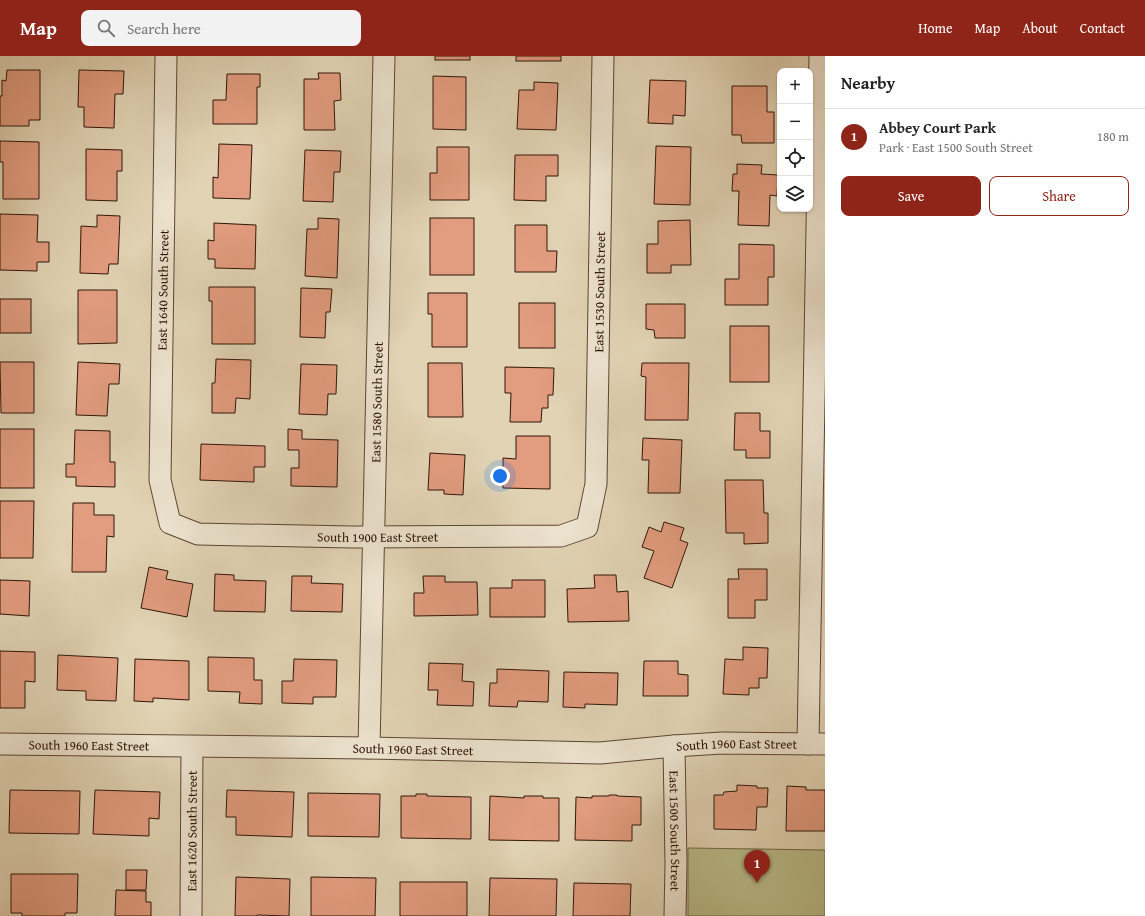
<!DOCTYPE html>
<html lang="en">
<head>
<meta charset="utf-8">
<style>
  body { margin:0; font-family:"Gentium Book Plus",serif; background:#f2f2f2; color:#222 }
  .controls { position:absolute; right:12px; top:12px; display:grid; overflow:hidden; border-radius:8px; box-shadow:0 1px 3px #0004 }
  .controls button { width:36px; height:36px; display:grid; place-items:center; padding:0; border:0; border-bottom:1px solid #e0e0e0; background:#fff; color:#222; font:20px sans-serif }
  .you { position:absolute; left:500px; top:420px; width:14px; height:14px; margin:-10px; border:3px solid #fff; border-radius:50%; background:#1a73e8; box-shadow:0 0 0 6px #1a73e833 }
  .badge { display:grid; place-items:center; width:26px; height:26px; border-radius:50%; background:#8f2418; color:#fff; font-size:13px; font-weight:700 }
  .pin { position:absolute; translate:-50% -33px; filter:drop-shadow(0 1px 2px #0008) }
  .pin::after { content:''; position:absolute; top:21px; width:14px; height:12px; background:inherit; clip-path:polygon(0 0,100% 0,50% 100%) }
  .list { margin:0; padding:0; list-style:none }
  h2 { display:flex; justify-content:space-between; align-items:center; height:52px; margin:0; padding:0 16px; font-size:17px }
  h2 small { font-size:13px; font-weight:400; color:#767676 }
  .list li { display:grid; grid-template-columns:26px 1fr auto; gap:12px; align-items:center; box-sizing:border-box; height:56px; padding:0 16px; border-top:1px solid #e0e0e0 }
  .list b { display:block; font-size:15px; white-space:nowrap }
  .list p { margin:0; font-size:13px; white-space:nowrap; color:#767676 }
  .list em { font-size:13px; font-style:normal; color:#767676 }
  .actions { display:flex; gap:8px; padding:12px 16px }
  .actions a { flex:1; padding:9px 0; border:1px solid #8f2418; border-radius:8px; text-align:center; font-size:14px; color:#8f2418 }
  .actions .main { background:#8f2418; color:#fff }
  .icon { flex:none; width:22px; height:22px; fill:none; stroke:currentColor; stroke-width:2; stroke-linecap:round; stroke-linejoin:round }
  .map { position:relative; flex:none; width:825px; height:860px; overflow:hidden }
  header { display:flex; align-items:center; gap:24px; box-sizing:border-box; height:56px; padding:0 20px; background:#8f2418; color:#fff }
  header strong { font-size:19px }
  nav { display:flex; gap:22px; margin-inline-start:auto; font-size:14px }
  .search { width:280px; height:36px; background:#f2f2f2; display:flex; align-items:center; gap:10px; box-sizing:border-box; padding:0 14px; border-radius:8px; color:#767676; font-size:15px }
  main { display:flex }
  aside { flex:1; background:#fff }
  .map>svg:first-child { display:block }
</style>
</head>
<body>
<header>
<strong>Map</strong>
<div class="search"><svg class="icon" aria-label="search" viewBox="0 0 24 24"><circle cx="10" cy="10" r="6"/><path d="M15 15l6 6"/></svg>Search here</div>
<nav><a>Home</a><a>Map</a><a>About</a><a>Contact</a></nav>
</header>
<main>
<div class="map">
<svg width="825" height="860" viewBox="0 0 825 860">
  <rect width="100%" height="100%" fill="#e1d3b4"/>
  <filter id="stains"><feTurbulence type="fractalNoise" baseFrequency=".005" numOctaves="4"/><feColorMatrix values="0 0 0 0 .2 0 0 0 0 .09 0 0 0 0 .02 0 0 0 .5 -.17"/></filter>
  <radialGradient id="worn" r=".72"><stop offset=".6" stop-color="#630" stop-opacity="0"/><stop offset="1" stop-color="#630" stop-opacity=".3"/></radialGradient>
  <polygon fill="#b9ba89" stroke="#756848" points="688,792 825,794 825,860 688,860"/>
  <g fill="#e29c7f" stroke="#311608">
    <rect x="435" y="0" width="35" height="4"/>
    <rect x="516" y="0" width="45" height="5"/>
    <polygon points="7,14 40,14 40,64 29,64 29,70 0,70 0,40 2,40 2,24 6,25"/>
    <polygon points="79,14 124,15 123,38 115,38 114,72 84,71 84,51 78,51"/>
    <polygon points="318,17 340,17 341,44 334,45 335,74 304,74 304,23 319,23"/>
    <polygon points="227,18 260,18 260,31 257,31 257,68 213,68 213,44 226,44"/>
    <polygon points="433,20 466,21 466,74 433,73"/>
    <polygon points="650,24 686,25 685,60 673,59 673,68 648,67"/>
    <polygon points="534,26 558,27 556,74 517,73 519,34 534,34"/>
    <polygon points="732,30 767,30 767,56 774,56 774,87 742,87 741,79 732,79"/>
    <polygon points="0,85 39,86 39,143 3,143 3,106 0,106"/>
    <polygon points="219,88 252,89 250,143 213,142 213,121 218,122"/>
    <polygon points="656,90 691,91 690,149 654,148"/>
    <polygon points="437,91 469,91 469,144 430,144 430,117 437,117"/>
    <polygon points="86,93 122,94 122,115 117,115 117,145 86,144"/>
    <polygon points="305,94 341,95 340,116 334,116 333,146 303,145"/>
    <polygon points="515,99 558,99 558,120 546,120 546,145 514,144"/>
    <polygon points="737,108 762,109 761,118 778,119 777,140 770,139 769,170 738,169 739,135 732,135 733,118 737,118"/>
    <polygon points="0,158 38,159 37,186 49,186 49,206 37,206 37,215 0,214"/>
    <polygon points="97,159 120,160 118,208 109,208 108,218 80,217 81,170 97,171"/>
    <polygon points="318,162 339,163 337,222 305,220 307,173 318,173"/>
    <rect x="430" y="162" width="44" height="57"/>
    <polygon points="690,164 691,209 671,209 671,217 647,217 647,188 658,188 658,165"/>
    <polygon points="214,167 256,169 255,213 215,212 215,203 208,203 208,184 214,185"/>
    <polygon points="515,169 547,169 547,195 557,195 556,216 515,216"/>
    <polygon points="739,188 774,189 774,221 768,221 768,249 725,249 725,223 739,223"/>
    <polygon points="209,231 255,231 255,288 212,288 212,245 209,245"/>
    <polygon points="301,232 332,233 330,256 326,256 325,282 300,281"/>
    <polygon points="78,234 117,234 117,287 78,288"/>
    <polygon points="428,237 467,237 467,291 432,291 432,258 428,258"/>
    <rect x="0" y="243" width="31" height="34"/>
    <rect x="519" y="247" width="36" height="45"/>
    <polygon points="646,248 685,248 685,282 655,282 654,274 646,273"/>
    <rect x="730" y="270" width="39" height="56"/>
    <polygon points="216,303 251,304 250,343 236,342 235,357 212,357 212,327 215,327"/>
    <polygon points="0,306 34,306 34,357 1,357"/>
    <polygon points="78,306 120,308 119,328 109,328 107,360 76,359"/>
    <polygon points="428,307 462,307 463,361 428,361"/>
    <polygon points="642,307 689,307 688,364 645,364 646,321 641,320"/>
    <polygon points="301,308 337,309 336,338 328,338 327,359 299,358"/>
    <polygon points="505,311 554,312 553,339 548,339 548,352 542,352 541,366 510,366 511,337 505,337"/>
    <polygon points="735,357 760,357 760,375 770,375 770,402 746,402 746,394 734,394"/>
    <rect x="0" y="373" width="34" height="59"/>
    <polygon points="288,373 302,374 302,383 338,384 337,431 291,430 291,412 299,412 299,394 288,394"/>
    <polygon points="75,374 110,375 110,406 115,406 115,431 76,430 76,421 66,421 66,408 74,408"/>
    <polygon points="516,380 550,380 550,433 503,432 503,402 516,403"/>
    <polygon points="643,382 682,384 680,437 648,437 649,404 642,404"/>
    <polygon points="201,388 265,390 265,411 254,411 254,426 200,424"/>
    <polygon points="430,397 465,399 463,439 444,438 444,434 428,434"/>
    <polygon points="725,424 763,424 764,457 768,457 768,487 744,488 744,477 726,477"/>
    <polygon points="0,445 34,445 33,502 0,502"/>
    <polygon points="73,447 94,447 94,459 114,459 114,481 107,480 106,516 72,516"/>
    <polygon points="664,466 684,472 680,484 688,487 672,532 644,522 654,495 642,491 649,471 661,476"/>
    <polygon points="149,511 168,515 166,523 193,528 187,561 141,552"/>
    <polygon points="738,513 767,513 767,544 755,544 755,562 728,562 728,523 739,523"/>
    <polygon points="215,518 234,519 234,524 266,525 265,556 214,555"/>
    <polygon points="594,519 616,519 617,536 628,535 629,565 568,566 567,533 595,532"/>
    <polygon points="292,520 312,520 311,527 343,528 342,556 291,555"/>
    <polygon points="423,520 445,520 445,526 477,526 478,559 414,560 414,537 424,537"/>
    <polygon points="0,524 30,525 29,560 0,558"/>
    <polygon points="512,524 545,524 545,561 490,561 490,532 512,532"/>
    <polygon points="743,591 768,592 767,622 759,622 759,632 749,632 749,639 723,638 725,603 743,604"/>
    <polygon points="0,595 35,596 35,626 25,625 25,652 0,652"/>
    <polygon points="58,599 118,602 116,645 86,644 86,635 57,634"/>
    <polygon points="208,601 254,602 254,624 262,624 262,648 239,647 240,636 208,635"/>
    <polygon points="135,603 189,605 189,644 153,642 153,646 134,645"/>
    <polygon points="294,603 337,604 336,641 313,641 313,648 282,647 282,625 293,625"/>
    <polygon points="644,605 678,605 678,618 688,619 688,640 643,640"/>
    <polygon points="429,607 463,608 462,625 474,626 473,650 437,649 438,634 428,634"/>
    <polygon points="497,613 549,615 548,646 518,645 517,651 489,650 490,627 497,627"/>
    <polygon points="564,616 618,617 617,649 585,648 585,652 563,651"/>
    <polygon points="737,729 757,730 757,732 768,732 767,751 757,751 756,774 714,773 714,739 723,739 724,736 737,735"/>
    <polygon points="787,730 806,731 806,734 825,734 825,775 786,775"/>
    <polygon points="10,734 80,735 79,778 9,777"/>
    <polygon points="95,734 160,736 159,763 149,762 149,780 93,778"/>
    <polygon points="227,734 294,736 292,781 236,779 236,761 226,761"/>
    <polygon points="308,737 380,738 379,781 308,780"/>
    <polygon points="416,738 427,738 427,740 471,741 471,783 401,782 401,740 416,740"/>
    <polygon points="609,739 617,739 617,740 641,741 641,769 632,769 632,785 575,784 576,741 592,742 592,740 609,740"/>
    <polygon points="490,740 524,742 524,740 543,740 543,742 559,742 559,785 489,784"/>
    <polygon points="126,814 147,814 146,834 126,834"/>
    <polygon points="11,818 78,818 77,857 65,857 65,860 22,860 22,857 11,857"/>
    <polygon points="236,821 290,823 289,860 257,859 257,860 235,860"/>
    <polygon points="311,821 376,822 375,860 311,860"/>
    <polygon points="490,822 557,823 556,860 489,860"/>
    <rect x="400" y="826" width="67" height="34"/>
    <polygon points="574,827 631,828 630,860 573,860"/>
    <polygon points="116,834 146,835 146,846 151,846 151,860 115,860"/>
  </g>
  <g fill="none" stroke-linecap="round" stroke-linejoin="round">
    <g stroke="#5d4533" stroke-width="23">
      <g id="minor">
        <path id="s1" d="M166 0 160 424 170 467 198 478 352 481 561 480 587 471 596 428 603 0"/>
        <path id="s2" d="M0 688 369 692 600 697 674 690 722 687 825 688"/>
        <polyline points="808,688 820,0"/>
        <path id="s3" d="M674 690 676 807 675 860"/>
        <path id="s4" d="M369 692 384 0"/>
        <path id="s5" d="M191 860 192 691"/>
      </g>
    </g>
    <use href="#minor" stroke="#ece2ce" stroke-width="21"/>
  </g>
  <g text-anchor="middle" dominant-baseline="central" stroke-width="3" stroke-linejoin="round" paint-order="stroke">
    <g font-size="13" fill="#311608" stroke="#ece2ce">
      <text transform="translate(163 234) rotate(-89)">East 1640 South Street</text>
      <text stroke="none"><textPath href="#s1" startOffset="1125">East 1530 South Street</textPath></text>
      <text stroke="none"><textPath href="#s4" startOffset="346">East 1580 South Street</textPath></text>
      <text stroke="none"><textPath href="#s1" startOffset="678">South 1900 East Street</textPath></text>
      <text stroke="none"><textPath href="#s2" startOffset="89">South 1960 East Street</textPath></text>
      <text stroke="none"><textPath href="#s2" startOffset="737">South 1960 East Street</textPath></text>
      <text stroke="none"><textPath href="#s2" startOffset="413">South 1960 East Street</textPath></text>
      <text stroke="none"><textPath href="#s5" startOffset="85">East 1620 South Street</textPath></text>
      <text stroke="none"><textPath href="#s3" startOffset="85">East 1500 South Street</textPath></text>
    </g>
  </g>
  <rect width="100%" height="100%" filter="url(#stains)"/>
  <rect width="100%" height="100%" fill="url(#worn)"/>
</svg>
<div class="controls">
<button>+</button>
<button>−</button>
<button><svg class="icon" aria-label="locate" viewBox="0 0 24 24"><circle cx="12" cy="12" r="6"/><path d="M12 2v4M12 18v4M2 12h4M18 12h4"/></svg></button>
<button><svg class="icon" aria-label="layers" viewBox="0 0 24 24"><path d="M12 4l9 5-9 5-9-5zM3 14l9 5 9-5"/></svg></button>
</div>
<div class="you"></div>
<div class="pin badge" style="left:757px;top:827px">1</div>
</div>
<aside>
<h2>Nearby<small></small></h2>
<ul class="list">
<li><span class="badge">1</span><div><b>Abbey Court Park</b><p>Park · East 1500 South Street</p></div><em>180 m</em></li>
</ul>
<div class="actions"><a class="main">Save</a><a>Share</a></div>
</aside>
</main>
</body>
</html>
